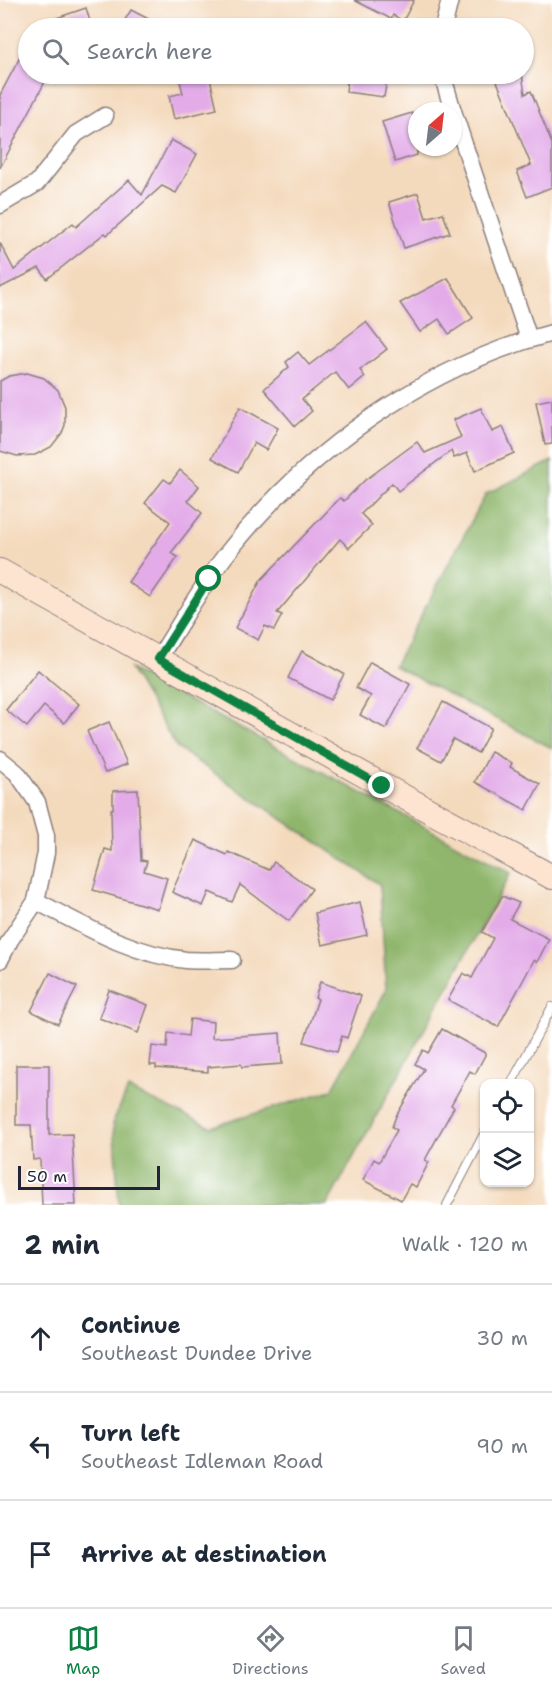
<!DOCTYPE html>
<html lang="en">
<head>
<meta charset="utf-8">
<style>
  body { margin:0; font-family:"Shantell Sans",sans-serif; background:#f6f6f7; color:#1f2937 }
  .controls { position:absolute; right:18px; bottom:18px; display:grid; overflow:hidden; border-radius:12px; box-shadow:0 2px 4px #0004 }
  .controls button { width:54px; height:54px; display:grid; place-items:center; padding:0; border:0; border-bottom:2px solid #e0e1e3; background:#fff; color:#1f2937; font:30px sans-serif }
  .compass { position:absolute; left:408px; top:102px; width:54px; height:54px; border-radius:50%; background:#fff; box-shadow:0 2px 4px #0004; rotate:28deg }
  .scale { position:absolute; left:18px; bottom:15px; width:142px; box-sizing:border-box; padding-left:6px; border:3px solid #22223b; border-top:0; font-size:16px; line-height:21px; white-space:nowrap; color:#22223b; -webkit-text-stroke:4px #fff; paint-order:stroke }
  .stop { position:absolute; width:18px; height:18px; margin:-14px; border:4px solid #0b8043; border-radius:50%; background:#fff }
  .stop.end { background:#0b8043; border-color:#fff; box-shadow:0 2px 6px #0008 }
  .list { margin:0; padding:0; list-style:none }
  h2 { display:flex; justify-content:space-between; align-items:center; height:78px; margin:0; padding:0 24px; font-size:26px }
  h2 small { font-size:20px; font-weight:400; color:#747a83 }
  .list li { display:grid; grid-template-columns:39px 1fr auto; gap:18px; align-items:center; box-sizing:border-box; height:108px; padding:0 24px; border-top:2px solid #e0e1e3 }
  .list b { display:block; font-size:22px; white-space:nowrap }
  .list p { margin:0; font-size:20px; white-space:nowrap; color:#747a83 }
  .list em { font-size:20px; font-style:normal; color:#747a83 }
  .icon { flex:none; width:33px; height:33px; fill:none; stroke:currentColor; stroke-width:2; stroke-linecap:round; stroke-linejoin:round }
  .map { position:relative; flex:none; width:552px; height:1205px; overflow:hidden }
  .search { position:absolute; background:#fff; box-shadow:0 2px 4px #0004; left:18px; right:18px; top:18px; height:66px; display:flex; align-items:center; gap:15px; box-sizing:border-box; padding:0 21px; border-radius:33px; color:#747a83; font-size:22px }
  .sheet { height:402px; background:#fff }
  nav { display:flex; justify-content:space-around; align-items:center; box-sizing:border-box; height:84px; border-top:2px solid #e0e1e3; background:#fff; font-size:16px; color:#747a83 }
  nav a { display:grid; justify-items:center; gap:3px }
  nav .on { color:#0b8043 }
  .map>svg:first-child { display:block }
</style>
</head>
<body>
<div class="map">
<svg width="552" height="1205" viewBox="0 0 552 1205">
  <rect width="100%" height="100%" fill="#fff"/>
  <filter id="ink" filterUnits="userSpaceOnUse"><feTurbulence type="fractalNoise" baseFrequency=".0167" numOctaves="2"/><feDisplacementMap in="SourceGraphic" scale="12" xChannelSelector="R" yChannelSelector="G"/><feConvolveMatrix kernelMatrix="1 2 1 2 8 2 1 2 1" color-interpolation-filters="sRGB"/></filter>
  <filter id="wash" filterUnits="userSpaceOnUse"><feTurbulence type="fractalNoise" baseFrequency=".008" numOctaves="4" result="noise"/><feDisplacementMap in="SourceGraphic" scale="24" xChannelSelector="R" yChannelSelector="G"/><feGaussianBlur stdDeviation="1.35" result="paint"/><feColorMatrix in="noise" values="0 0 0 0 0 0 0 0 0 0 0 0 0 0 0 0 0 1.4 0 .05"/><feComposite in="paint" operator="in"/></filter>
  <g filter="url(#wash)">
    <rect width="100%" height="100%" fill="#f4dabd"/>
    <g fill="#8fb66c" stroke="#586c54" stroke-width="1.5">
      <polygon points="552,461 552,748 394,666 486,494"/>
      <polygon points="130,669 511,873 327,1205 119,1205 113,1122 128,1089 211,1127 332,1090 386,990 380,885 177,748"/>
    </g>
    <g id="blocks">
      <g fill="#e3ace9">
        <polygon points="354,0 414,0 403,21 393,15 391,19"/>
        <polygon points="86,8 92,28 33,28 33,26"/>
        <polygon points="131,10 166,28 120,28"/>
        <polygon points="28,42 28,74 49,74 0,168 0,95"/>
        <polygon points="178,74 209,74 217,109 174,119 169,96 183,93"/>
        <polygon points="348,74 388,74 384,97 346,92"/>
        <polygon points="494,74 522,74 525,94 531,91 552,144 552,187 527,197 517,171 531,165"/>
        <polygon points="412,113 417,129 417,155 395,162 382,122"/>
        <polygon points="171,140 197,154 176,193 162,186 107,235 105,233 47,279 39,268 0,288 0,243 14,270 73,223 76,227 129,180 142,195"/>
        <polygon points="418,193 426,218 443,213 450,233 404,248 389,202"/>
        <polygon points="448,278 473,318 449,334 439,319 420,332 400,303"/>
        <polygon points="366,322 387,349 360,370 365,377 349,390 335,372 302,399 312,411 295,426 264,389 289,367 286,362 298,352 309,365"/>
        <polygon points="27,373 44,378 58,390 65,407 65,425 62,433 51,447 35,455 17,456 0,451 0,381 9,376"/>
        <polygon points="552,399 552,444 545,445 536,402"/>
        <polygon points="240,407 278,428 266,450 254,443 238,472 212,458"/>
        <polygon points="481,408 492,432 503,427 514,453 475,471 467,453 454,458 451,451 398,491 392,483 361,514 372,525 349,548 340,539 277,613 282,615 274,630 265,626 258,640 235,628 261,580 340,498 344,501 364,481 417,442 425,453 461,437 453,420"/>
        <polygon points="180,470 199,486 188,501 202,513 171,553 178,557 150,597 128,582 170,522 145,503 164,479 170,483"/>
        <polygon points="302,651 344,674 330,700 288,678"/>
        <polygon points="370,662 410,684 386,729 360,715 371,696 356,688"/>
        <polygon points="38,670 79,704 64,723 44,706 27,727 6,710"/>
        <polygon points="443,702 491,728 478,753 453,739 441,761 417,748"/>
        <polygon points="109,722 127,764 105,773 87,731"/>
        <polygon points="491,752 512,763 510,767 540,784 526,810 475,782"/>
        <polygon points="138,790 141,860 147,861 144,871 167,878 158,909 93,890 105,849 112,851 111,809 113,809 113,791"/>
        <polygon points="195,840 227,855 228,852 269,870 274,862 312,889 289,921 240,885 232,902 209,892 203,906 172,892"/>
        <polygon points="502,896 519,903 510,919 549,939 537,962 534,960 498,1027 448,1000 463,973 472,978 493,938 482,932"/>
        <polygon points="360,902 367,935 322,945 315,913"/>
        <polygon points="50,973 77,987 58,1024 31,1011"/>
        <polygon points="320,982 361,996 347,1038 342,1036 337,1052 304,1042 318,999 315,998"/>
        <polygon points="109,990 148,1005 138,1033 99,1018"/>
        <polygon points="190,1019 213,1022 212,1038 280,1033 282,1064 242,1067 241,1064 208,1067 208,1072 156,1068 156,1065 150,1065 152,1046 167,1048 168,1033 188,1036"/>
        <polygon points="442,1029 485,1053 485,1055 475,1074 470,1071 451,1105 454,1107 425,1160 429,1162 416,1187 410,1184 401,1200 363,1180 374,1159 379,1162 397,1130 392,1127 396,1116 424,1069 415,1064 423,1050 428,1053"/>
        <polygon points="16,1065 49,1065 49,1135 72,1134 76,1205 42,1205 40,1159 33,1160 31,1125 16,1125"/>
      </g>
    </g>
  </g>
  <g filter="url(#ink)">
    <use href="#blocks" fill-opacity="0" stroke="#8b7e7c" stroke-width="1.5"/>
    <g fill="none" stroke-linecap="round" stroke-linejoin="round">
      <g stroke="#8b7e7c" stroke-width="10">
        <g id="lane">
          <polyline points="511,1084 552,1007"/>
          <polyline points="447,1205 484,1134"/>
        </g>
      </g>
      <g stroke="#8b7e7c" stroke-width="19">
        <g id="street">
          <polyline points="443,28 450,0"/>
          <polyline points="442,74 453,111"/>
          <polyline points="453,111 529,339"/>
          <polyline points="0,205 37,183 76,134 105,116"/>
          <path d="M158 659C180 625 200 588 225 556 305 452 425 366 552 333"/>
          <polyline points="0,759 17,773 37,802 46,836 46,853 36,901 10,940 0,960"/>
          <path d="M36 901C85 926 131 954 186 960 201 961 217 960 232 960"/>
        </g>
      </g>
      <g stroke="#8b7e7c" stroke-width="26">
        <polyline id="secondary" points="0,571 382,785 552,877"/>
      </g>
      <use href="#lane" stroke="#fff" stroke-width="8"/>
      <use href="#street" stroke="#fff" stroke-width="16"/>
      <use href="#secondary" stroke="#fde4d1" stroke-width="24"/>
    </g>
  </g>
  <g fill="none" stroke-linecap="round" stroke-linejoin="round" filter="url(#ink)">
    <polyline stroke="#0b8043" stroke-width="8" points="209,579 158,659 382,786"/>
  </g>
</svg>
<div class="controls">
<button><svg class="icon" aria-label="locate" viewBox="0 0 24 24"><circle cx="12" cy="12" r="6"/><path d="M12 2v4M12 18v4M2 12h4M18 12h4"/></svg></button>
<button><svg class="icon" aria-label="layers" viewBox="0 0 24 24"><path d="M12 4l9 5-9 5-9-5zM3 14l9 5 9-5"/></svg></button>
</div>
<svg class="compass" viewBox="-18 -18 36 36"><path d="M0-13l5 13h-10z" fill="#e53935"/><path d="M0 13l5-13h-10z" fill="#747a83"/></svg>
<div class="scale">50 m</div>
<div class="stop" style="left:209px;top:579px"></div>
<div class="stop end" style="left:382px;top:786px"></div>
<div class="search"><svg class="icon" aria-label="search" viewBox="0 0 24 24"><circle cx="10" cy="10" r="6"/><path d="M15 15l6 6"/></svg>Search here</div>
</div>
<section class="sheet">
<h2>2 min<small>Walk · 120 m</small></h2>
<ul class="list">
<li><svg class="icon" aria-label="ahead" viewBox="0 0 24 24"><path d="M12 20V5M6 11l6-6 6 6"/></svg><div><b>Continue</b><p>Southeast Dundee Drive</p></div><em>30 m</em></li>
<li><svg class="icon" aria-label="left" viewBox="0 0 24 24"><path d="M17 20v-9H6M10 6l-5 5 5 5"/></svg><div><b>Turn left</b><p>Southeast Idleman Road</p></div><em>90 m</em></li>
<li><svg class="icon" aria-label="arrive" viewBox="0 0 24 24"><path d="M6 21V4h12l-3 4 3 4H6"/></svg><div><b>Arrive at destination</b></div></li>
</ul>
</section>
<nav>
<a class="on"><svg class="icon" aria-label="map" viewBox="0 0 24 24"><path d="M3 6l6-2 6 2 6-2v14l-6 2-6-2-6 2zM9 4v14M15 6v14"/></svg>Map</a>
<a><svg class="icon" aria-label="directions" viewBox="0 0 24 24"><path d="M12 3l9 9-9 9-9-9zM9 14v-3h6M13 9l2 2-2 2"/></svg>Directions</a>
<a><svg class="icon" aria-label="saved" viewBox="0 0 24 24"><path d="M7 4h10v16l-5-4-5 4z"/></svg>Saved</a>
</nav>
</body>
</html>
